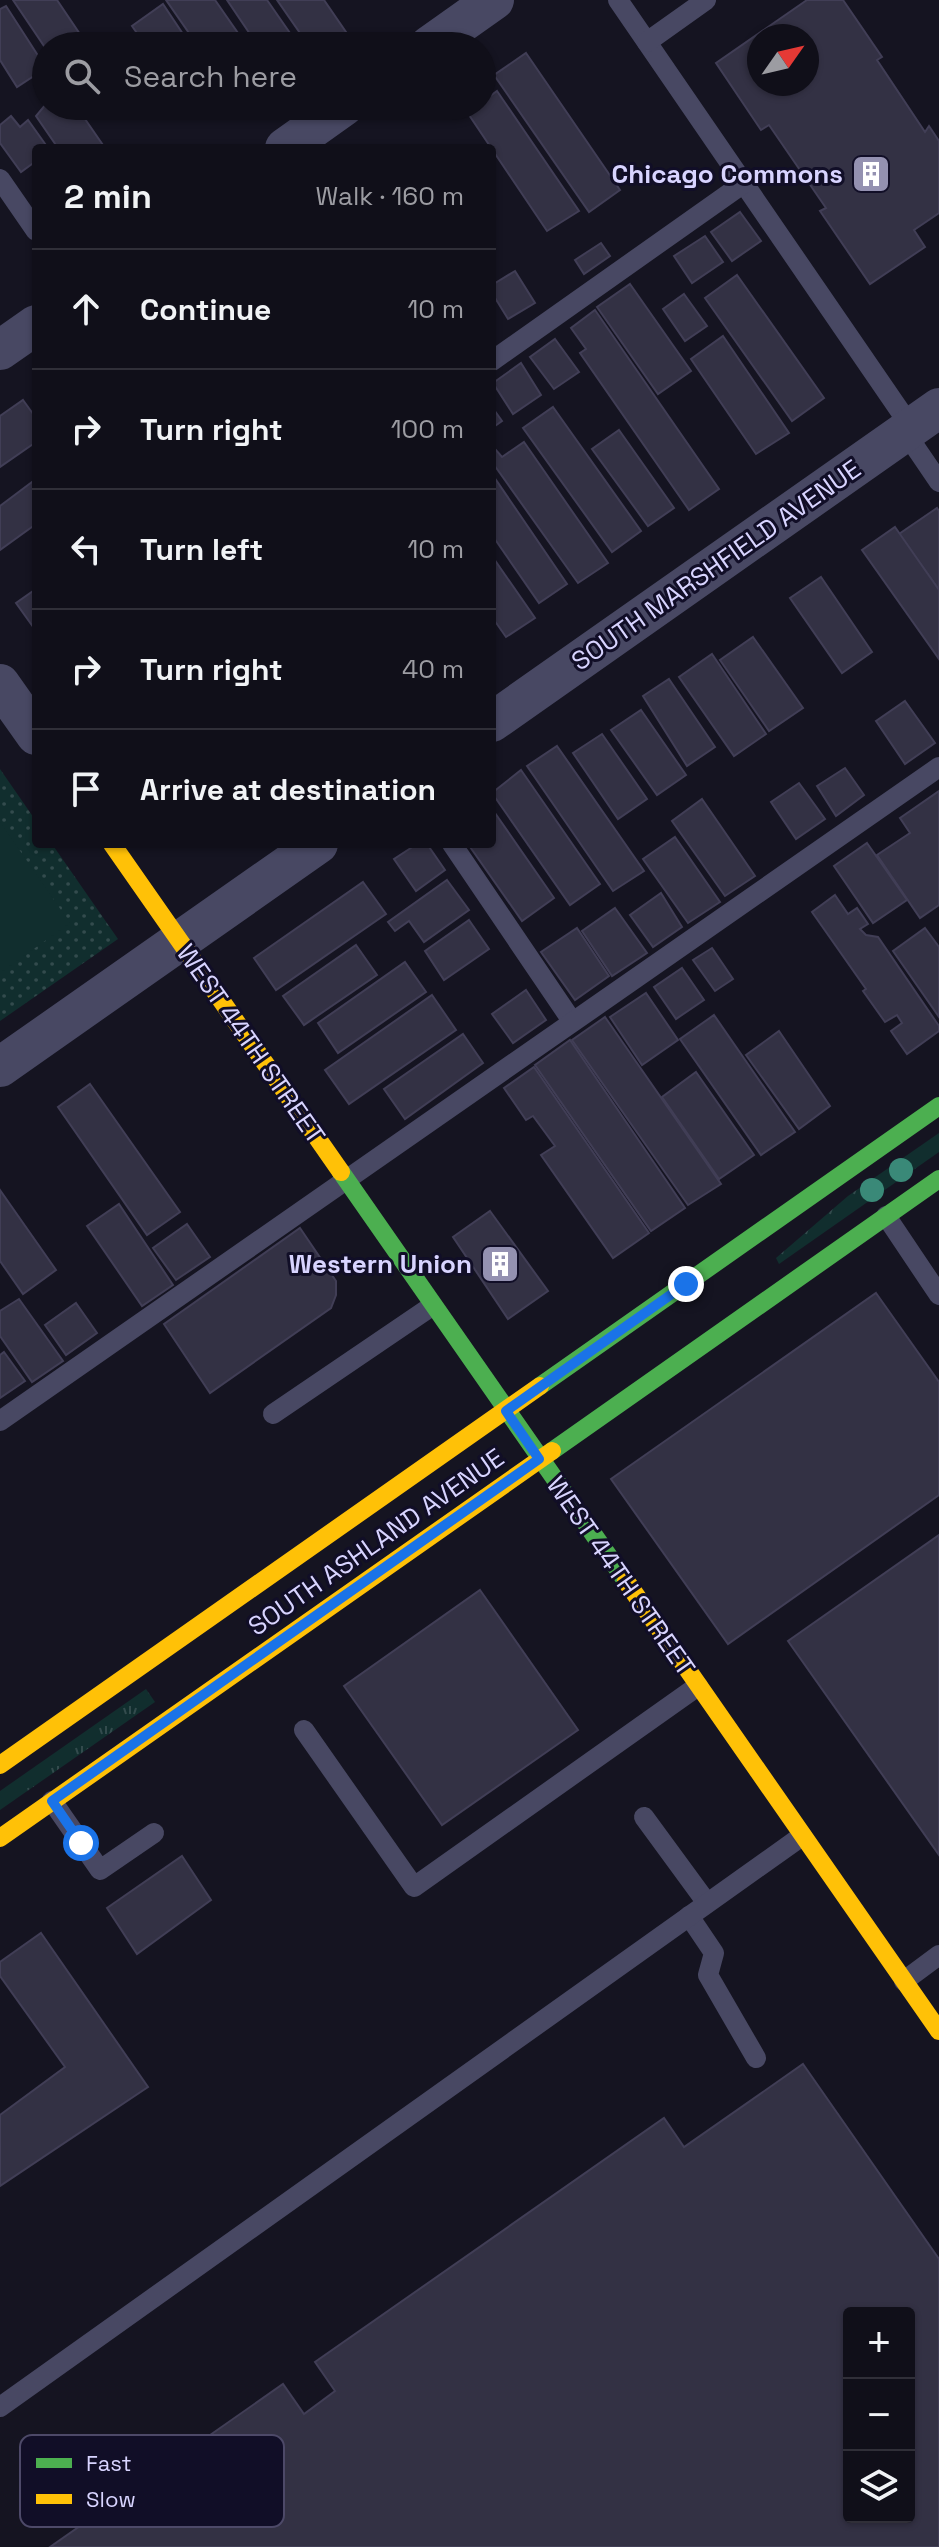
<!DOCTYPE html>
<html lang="en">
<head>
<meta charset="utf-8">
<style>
  body { margin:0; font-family:"Space Grotesk",sans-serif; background:#1e1d26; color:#f1f3f6 }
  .controls { position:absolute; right:24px; bottom:24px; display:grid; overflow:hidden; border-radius:8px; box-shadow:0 2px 6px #0004 }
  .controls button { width:72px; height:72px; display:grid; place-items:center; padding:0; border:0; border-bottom:2px solid #302f38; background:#100f19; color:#f1f3f6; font:40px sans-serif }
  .compass { position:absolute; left:747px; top:24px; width:72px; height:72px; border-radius:50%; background:#100f19; box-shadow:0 2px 6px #0004; rotate:56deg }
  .stop { position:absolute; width:24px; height:24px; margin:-18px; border:6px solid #1a73e8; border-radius:50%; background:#fff }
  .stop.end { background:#1a73e8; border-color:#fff; box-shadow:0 2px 8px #0008 }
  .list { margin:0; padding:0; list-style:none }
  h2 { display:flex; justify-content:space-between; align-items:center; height:104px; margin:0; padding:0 32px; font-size:34px }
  h2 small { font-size:26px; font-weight:400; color:#9c9ca2 }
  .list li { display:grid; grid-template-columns:52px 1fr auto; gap:24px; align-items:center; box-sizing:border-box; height:120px; padding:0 32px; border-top:2px solid #302f38 }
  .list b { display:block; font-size:30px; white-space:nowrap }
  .list em { font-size:26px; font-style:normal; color:#9c9ca2 }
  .icon { flex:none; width:44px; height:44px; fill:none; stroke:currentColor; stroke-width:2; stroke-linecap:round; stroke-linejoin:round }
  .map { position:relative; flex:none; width:939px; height:2547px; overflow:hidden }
  .search { position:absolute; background:#100f19; box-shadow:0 2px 6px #0004; left:32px; top:32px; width:464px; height:88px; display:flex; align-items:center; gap:20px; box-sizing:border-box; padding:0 28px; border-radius:44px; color:#9c9ca2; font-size:30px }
  .panel { position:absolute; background:#100f19; box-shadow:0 2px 6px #0004; left:32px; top:144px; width:464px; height:704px; border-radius:8px }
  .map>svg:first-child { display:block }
</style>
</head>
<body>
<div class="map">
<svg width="939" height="2547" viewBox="0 0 939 2547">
  <defs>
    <pattern id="grass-tufts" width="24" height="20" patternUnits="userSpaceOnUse" patternTransform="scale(2)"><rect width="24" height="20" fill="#112e2e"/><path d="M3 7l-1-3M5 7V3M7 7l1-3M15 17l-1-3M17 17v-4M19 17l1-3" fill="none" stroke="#334b4d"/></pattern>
    <pattern id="park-dots" width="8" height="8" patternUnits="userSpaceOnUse" patternTransform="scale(2)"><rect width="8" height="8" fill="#112e2e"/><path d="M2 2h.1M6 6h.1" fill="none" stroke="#334b4d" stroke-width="1.8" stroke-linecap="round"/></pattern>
  </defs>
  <rect width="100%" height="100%" fill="#151421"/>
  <g fill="url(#grass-tufts)">
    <polygon points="939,1133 939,1152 779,1264 776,1258 848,1196"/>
    <polygon points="146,1689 155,1702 0,1810 0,1791"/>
  </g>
  <polygon fill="url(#park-dots)" points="0,769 36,821 36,844 52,844 118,939 0,1021"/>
  <polygon fill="#112e2e" points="0,822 70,923 0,973"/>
  <g fill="#333144" stroke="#413e56" stroke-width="2" fill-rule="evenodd">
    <polygon points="13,0 57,0 88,46 46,46 46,49"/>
    <polygon points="166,0 215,0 247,46 198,46"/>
    <polygon points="227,0 267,0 299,46 258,46"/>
    <polygon points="277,0 324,0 346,32 326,46 309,46"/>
    <path d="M807 0H843L882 57 877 60 925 132 929 126 939 141V213L914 230 925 247 870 284 820 211 826 208 769 125 761 130 716 63ZM759 36H807V84H759Z"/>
    <polygon points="163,4 191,46 146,46 132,26"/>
    <polygon points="6,6 46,68 17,87 0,60 0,9"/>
    <polygon points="526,53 620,190 589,212 494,75"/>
    <polygon points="497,91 579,211 547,231 467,112 475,106 482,106 482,102"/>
    <polygon points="46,104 46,106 76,106 105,148 58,148 36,116"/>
    <polygon points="11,116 20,127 28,120 48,148 36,148 36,161 21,172 0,143 0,125"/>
    <polygon points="740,212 761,241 732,261 711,232"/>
    <polygon points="705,236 723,262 692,283 674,256"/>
    <polygon points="601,243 610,256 584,274 575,260"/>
    <polygon points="515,271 535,303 508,319 492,293 492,285"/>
    <polygon points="737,275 824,398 792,421 705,298"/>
    <polygon points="630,284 691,371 658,394 597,307"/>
    <polygon points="684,294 707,326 685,341 663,309"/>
    <polygon points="595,310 719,489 689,510 580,353 586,349 571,328"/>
    <polygon points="723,336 789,433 756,454 691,359"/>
    <polygon points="555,339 579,372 554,389 530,357"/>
    <polygon points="521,363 541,395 513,414 493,383"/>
    <polygon points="23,400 36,418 36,442 0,467 0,416"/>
    <polygon points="492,407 502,421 492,428"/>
    <polygon points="553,407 641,531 612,552 523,428"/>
    <polygon points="619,430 674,508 648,526 592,449"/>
    <polygon points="524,442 608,563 578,583 492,462 492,453 496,450 502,457"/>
    <polygon points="492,474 567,584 539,603 492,535"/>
    <polygon points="36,479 36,524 0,550 0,506"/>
    <polygon points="937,508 939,511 939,590 899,534"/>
    <polygon points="895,527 939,590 939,659 862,550"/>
    <polygon points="492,556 535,618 506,637 492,617"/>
    <polygon points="821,577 872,652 842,673 790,598"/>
    <polygon points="36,589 36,631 16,603"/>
    <polygon points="753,637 803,708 769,731 720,660"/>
    <polygon points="712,654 766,734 734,756 679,677"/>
    <polygon points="669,679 715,747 687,766 643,696"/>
    <polygon points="905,701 935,743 905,764 876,721"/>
    <polygon points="641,710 686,775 657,795 611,730"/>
    <polygon points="602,734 647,799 618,819 573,753"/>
    <polygon points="557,746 644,871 613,891 527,766"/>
    <polygon points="845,768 864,795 836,816 817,786"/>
    <polygon points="521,770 600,884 570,905 492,793"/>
    <polygon points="799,783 825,819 796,839 771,802"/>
    <polygon points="939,791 939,905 920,918 877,855 910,833 900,818"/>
    <polygon points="702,799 755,876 725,896 672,821"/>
    <polygon points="495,813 554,898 522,921 468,844 492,844 492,815"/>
    <polygon points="675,837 720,902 688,923 643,859"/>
    <polygon points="867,843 907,900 873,923 834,866"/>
    <polygon points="417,844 427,844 445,870 416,891 394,859"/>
    <polygon points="447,880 469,910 424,942 409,921 395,931 388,922"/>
    <polygon points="363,882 386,914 276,990 254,958"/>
    <polygon points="661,893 682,927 653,947 630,915"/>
    <polygon points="835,895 848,914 857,908 868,924 860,929 866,935 878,937 939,1026 939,1031 907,1054 891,1031 902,1023 897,1015 885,1022 863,991 866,989 812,912"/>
    <polygon points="615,908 647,953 612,976 582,931"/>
    <polygon points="469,920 489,949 444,980 425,951"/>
    <polygon points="577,928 609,976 575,1000 541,952"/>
    <polygon points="925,928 939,947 939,1017 893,951"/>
    <polygon points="356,945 377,975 304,1025 283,996"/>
    <polygon points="712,948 733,979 715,991 693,960"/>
    <polygon points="405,962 426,992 338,1053 318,1023"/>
    <polygon points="682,968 704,1000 676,1019 654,987"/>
    <polygon points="526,990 546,1020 513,1043 492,1014"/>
    <polygon points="646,993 678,1040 642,1065 610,1017"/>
    <polygon points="432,995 456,1030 349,1104 325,1070"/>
    <polygon points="714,1015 795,1132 761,1155 680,1039"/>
    <polygon points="605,1017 721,1184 688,1205 572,1040"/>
    <polygon points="779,1031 830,1106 799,1129 746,1055"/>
    <polygon points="463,1034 483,1063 405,1119 384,1089"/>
    <polygon points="570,1040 685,1208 651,1231 535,1065"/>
    <polygon points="534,1067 649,1233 613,1258 541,1155 555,1146 533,1116 526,1120 504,1088"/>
    <polygon points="696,1072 754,1155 719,1179 662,1097"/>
    <polygon points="90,1084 180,1212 147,1235 58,1107"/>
    <polygon points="0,1190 56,1270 23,1294 0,1261"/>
    <polygon points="119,1204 173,1285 142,1306 87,1226"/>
    <polygon points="490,1211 548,1291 508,1319 453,1237"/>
    <polygon points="187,1224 210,1257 176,1280 153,1248"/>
    <polygon points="300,1228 336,1281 336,1295 331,1308 210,1393 164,1324"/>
    <polygon points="876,1293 939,1382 939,1495 728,1644 611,1479"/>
    <polygon points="19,1299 63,1361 32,1382 0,1336 0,1311"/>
    <polygon points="76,1303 97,1333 66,1355 45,1325"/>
    <polygon points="4,1352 25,1381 0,1398 0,1355"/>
    <polygon points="939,1535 939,1855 788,1641"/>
    <polygon points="480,1590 578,1730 442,1825 344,1686"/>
    <polygon points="182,1856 211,1900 137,1954 107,1908"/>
    <polygon points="41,1933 148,2087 0,2186 0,2115 65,2067 0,1976 0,1962"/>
    <path d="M803 2064 939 2259V2547H50L283 2384 304 2414 335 2391 315 2362 664 2118 684 2147ZM849 2313H909V2517H849Z"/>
  </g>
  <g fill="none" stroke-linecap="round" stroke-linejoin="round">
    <g stroke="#484863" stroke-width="20">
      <polyline points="618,0 911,427"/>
      <polyline points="647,42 706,0"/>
      <polyline points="0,179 36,231"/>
      <polyline points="492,361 744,183"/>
      <polyline points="905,432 939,482"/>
      <polyline points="452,844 572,1021"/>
      <polyline points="886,1216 939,1295"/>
      <polyline points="273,1414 432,1306"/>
      <polyline points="0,1421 939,767"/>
      <polyline points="304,1730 414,1887 698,1686"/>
      <polyline points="52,1801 100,1870 154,1833"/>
      <polyline points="644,1817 707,1903"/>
      <polyline points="689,1916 714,1953 708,1975 756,2058"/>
      <polyline points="904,1981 939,1955"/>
      <polyline points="0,2407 802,1836"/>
    </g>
    <g stroke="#484863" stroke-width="40">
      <polyline points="429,46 494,0"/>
      <polyline points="285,148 344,106"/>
      <polyline points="0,350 36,325"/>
      <polyline points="0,684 36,735"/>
      <polyline points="492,722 939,408"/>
      <polyline points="0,1067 318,844"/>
    </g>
    <g stroke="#4caf50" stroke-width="18">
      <polyline points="341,1172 626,1581"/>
      <polyline points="540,1386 939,1106"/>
      <polyline points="552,1451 939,1179"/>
    </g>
    <g stroke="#ffc107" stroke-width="18">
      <polyline points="112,844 341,1172"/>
      <polyline points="626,1581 939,2031"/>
      <polyline points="0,1765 540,1386"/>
      <polyline points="0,1838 552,1451"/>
    </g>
  </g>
  <g fill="#3a8978">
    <circle cx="901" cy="1170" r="12"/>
    <circle cx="872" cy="1190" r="12"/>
  </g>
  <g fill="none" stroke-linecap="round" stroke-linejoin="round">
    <polyline stroke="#1a73e8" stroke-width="10" points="81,1843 52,1801 539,1459 506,1411 686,1284"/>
  </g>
  <defs>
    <g id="building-square" transform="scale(2)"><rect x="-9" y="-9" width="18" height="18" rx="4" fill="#9491b1" stroke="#110e27"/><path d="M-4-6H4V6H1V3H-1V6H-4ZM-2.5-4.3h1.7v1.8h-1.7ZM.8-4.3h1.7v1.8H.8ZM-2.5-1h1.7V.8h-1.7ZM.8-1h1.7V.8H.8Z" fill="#fff"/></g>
  </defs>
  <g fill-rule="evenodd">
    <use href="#building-square" x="871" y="174"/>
    <use href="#building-square" x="500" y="1264"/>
  </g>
  <g text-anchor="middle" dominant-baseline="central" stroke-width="6" stroke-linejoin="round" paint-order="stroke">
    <g font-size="26" font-weight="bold" fill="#d8d4ff" stroke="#110e27" text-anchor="end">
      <text x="843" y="174">Chicago Commons</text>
      <text x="472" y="1264">Western Union</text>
    </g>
    <g font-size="26" fill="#d8d4ff" stroke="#110e27">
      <text transform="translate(716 565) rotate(-35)">SOUTH MARSHFIELD AVENUE</text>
      <text transform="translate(251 1044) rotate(55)">WEST 44TH STREET</text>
      <text transform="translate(376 1542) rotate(-35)">SOUTH ASHLAND AVENUE</text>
      <text transform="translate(621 1576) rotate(55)">WEST 44TH STREET</text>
    </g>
  </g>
  <rect x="20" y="2435" width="264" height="92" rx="12" fill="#110e27" stroke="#4d4968" stroke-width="2"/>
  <rect x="36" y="2458" width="36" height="10" fill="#4caf50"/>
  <rect x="36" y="2494" width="36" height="10" fill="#ffc107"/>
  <g font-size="22" fill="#d8d4ff">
    <text x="86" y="2471">Fast</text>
    <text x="86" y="2507">Slow</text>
  </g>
</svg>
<div class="controls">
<button>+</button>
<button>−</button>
<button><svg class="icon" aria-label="layers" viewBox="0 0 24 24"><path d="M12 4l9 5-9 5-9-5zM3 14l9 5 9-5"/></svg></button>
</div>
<svg class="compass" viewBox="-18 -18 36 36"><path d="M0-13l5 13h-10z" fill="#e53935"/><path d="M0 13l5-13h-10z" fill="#9c9ca2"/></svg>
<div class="stop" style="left:81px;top:1843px"></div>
<div class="stop end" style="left:686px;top:1284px"></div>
<div class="search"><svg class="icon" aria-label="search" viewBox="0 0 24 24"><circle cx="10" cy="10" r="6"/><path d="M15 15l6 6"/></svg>Search here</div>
<section class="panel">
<h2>2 min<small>Walk · 160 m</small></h2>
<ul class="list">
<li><svg class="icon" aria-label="ahead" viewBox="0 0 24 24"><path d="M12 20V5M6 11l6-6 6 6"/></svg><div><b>Continue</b></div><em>10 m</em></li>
<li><svg class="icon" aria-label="right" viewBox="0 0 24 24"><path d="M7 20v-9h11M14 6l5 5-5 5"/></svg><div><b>Turn right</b></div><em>100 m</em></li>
<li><svg class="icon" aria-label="left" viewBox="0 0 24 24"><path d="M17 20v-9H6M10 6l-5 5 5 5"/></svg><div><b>Turn left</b></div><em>10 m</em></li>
<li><svg class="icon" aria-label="right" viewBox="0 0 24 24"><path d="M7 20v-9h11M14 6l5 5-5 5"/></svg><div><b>Turn right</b></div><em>40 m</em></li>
<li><svg class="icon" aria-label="arrive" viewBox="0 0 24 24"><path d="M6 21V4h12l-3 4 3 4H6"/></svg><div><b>Arrive at destination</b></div></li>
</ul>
</section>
</div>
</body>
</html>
